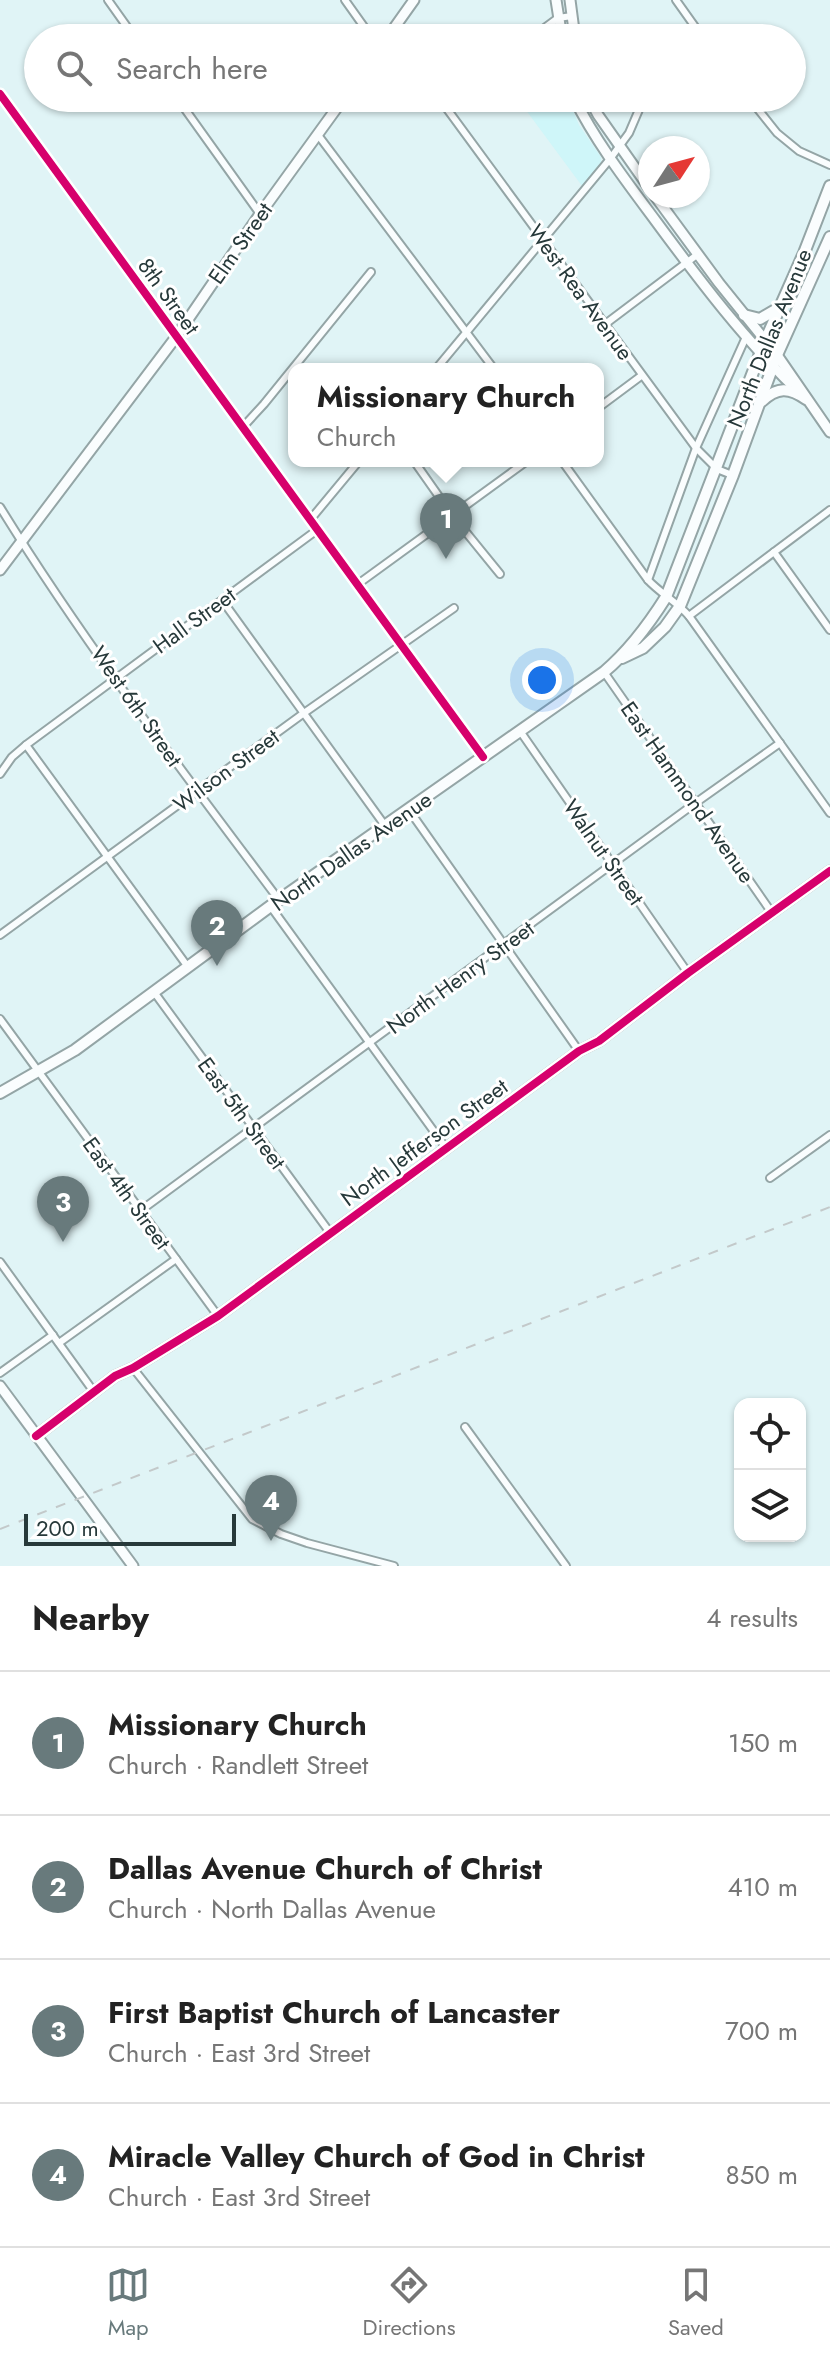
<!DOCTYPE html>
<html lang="en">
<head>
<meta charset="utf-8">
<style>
  body { margin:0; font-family:Jost,sans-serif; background:#f2f2f2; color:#222 }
  .controls { position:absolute; right:24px; bottom:24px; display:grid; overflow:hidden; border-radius:16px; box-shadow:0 2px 6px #0004 }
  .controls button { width:72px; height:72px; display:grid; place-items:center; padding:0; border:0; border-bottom:2px solid #e0e0e0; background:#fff; color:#222; font:40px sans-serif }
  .compass { position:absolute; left:638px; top:136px; width:72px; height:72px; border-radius:50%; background:#fff; box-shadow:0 2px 6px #0004; rotate:54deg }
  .scale { position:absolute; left:24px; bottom:20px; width:212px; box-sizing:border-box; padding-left:8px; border:4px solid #27393a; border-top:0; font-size:22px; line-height:28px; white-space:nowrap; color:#27393a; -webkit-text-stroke:6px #fff; paint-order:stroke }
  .you { position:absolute; left:542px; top:680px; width:28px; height:28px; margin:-20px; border:6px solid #fff; border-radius:50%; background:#1a73e8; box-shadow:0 0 0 12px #1a73e833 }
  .badge { display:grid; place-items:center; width:52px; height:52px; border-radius:50%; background:#687a7c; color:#fff; font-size:26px; font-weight:700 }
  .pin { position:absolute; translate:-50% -66px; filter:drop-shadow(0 2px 4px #0008) }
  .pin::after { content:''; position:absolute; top:42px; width:28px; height:24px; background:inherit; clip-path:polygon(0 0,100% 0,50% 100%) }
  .popup { position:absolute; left:288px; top:363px; width:316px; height:104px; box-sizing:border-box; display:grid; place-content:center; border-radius:16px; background:#fff; filter:drop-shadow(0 2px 6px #0005); font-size:26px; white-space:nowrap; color:#767676 }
  .popup b { font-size:30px; color:#222 }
  .popup::after { content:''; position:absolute; left:50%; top:100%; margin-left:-16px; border:16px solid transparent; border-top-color:#fff }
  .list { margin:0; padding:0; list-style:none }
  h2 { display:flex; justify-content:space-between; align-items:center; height:104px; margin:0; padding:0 32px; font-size:34px }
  h2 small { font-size:26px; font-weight:400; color:#767676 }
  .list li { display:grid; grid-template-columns:52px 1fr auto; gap:24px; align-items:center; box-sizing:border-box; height:144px; padding:0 32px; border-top:2px solid #e0e0e0 }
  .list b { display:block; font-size:30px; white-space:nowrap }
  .list p { margin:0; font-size:26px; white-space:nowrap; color:#767676 }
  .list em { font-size:26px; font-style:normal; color:#767676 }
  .icon { flex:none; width:44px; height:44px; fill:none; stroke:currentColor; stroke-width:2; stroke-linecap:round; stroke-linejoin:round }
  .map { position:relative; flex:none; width:830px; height:1566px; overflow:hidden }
  .search { position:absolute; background:#fff; box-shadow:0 2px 6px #0004; left:24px; right:24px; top:24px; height:88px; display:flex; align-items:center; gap:20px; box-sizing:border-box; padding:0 28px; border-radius:44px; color:#767676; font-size:30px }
  .sheet { height:680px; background:#fff }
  nav { display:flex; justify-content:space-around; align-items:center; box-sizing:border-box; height:112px; border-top:2px solid #e0e0e0; background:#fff; font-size:22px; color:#767676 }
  nav a { display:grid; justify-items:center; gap:4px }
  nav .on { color:#687a7c }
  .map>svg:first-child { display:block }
</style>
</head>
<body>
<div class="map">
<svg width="830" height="1566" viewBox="0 0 830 1566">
  <rect width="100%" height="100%" fill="#e0f4f6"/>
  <polygon fill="#cff6f9" points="517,98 568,98 579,125 601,157 601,163 582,186"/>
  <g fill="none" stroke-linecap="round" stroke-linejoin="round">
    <g stroke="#94a5a6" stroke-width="10">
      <g id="street">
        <polyline points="108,0 135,38"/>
        <polyline points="345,0 372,38"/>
        <polyline points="676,0 703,38"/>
        <polyline points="531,38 558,18 572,16"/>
        <polyline points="686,38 694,27"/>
        <polyline points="0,94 483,757"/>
        <polyline points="177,98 260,214"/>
        <polyline points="439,98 696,448 717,469 732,475"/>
        <polyline points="749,98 777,133 799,151 830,165"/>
        <polyline points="318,135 494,369"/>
        <polyline points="604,325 698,254"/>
        <polyline points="436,369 610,159 629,133 644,98"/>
        <polyline points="598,408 641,376"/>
        <polyline points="242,428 264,404 371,272"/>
        <polyline points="414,461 452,515 500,574"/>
        <path d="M562 461 648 580C660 593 677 602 689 616L830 813"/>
        <path d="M0 507C84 643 183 772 279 900"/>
        <polyline points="310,520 359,461"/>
        <polyline points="774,552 830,630"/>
        <polyline points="648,580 696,448 746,337"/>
        <polyline points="358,584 527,461"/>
        <polyline points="222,600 386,827"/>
        <polyline points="689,616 830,510"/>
        <polyline points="604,672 772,913"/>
        <polyline points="520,731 688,973"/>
        <polyline points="26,745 188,967"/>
        <polyline points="0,774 12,757 26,745 317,530"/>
        <polyline points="409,810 579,1051"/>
        <polyline points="271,907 446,1148"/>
        <polyline points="0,935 304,713 454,608"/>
        <polyline points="154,992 331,1234"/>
        <polyline points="0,1019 218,1316"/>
        <polyline points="770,1178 830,1135"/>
        <polyline points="140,1211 694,804 780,743"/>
        <polyline points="0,1262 94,1392"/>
        <polyline points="59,1343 176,1259"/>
        <polyline points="133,1368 252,1519 281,1534 307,1543 394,1566"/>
        <polyline points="0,1373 53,1335"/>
        <polyline points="465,1427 566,1566"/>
      </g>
    </g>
    <g stroke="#94a5a6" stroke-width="13">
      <g id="secondary">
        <polyline points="556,0 562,38"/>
        <polyline points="570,0 575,38"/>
        <polyline points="387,38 414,0"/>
        <path d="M574 98C596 142 626 181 655 220 700 281 746 342 801 394"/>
        <polyline points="589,98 598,115 650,189"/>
        <polyline points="655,196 719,283 777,355 830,432"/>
        <polyline points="0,570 176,337 260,214 344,98"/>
        <polyline points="0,1386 133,1566"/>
        <polyline points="36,1436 115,1376 133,1368 218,1316 579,1051 599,1041 688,973 830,871"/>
      </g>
    </g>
    <g stroke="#94a5a6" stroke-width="14">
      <g id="primary">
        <polyline points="744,315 760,319 777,309"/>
        <path d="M762 401C777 387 789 387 806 399"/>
        <polyline points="622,658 643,648 665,627 680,606 733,475 777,355 830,237"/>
        <path d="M0 1093 75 1050 276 902 604 672C629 651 649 624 666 597L765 341 804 253 830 186"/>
      </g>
    </g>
    <use href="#street" stroke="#fafdfe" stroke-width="6"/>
    <use href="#secondary" stroke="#fafdfe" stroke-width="9"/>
    <use href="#primary" stroke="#fafdfe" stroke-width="10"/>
    <polyline stroke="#c3c9ca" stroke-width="2" stroke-dasharray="10 10" stroke-linecap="butt" points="0,1529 830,1207"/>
    <g stroke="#fff" stroke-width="13">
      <g id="cycleway">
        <polyline points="0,94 483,757"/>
        <polyline points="36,1436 115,1376 133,1368 218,1316 579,1051 599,1041 688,973 830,871"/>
      </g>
    </g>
    <use href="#cycleway" stroke="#d6006c" stroke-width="8"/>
  </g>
  <g text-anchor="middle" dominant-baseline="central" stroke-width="6" stroke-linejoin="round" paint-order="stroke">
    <g font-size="22" fill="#27393a" stroke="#fff">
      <text transform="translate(240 243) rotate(-55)">Elm Street</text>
      <text transform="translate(581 292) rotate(54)">West Rea Avenue</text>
      <text transform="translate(169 296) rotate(54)">8th Street</text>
      <text transform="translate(769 338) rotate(-68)">North Dallas Avenue</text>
      <text transform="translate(194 620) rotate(-36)">Hall Street</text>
      <text transform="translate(137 706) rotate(55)">West 6th Street</text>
      <text transform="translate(226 770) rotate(-36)">Wilson Street</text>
      <text transform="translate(688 792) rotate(55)">East Hammond Avenue</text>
      <text transform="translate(351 851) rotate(-35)">North Dallas Avenue</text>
      <text transform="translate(604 852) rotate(55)">Walnut Street</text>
      <text transform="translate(460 977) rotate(-36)">North Henry Street</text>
      <text transform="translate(242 1113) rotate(54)">East 5th Street</text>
      <text transform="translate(424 1142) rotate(-36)">North Jefferson Street</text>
      <text transform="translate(127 1193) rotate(54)">East 4th Street</text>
    </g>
  </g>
</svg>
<div class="controls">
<button><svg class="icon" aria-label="locate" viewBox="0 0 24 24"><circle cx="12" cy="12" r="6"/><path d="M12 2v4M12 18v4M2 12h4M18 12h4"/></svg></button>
<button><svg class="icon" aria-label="layers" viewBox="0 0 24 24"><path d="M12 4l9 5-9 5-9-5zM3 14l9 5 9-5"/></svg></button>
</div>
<svg class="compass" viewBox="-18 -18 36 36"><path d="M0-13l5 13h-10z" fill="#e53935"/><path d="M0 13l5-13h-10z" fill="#767676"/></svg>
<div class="scale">200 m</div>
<div class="you"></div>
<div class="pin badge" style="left:446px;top:559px">1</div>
<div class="popup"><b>Missionary Church</b>Church</div>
<div class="pin badge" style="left:217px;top:966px">2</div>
<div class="pin badge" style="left:63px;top:1242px">3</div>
<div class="pin badge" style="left:271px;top:1541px">4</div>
<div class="search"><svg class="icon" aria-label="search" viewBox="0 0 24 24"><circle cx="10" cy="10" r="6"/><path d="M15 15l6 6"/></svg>Search here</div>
</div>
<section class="sheet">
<h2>Nearby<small>4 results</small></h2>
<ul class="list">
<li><span class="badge">1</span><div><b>Missionary Church</b><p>Church · Randlett Street</p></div><em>150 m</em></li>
<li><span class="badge">2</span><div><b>Dallas Avenue Church of Christ</b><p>Church · North Dallas Avenue</p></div><em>410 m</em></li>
<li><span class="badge">3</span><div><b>First Baptist Church of Lancaster</b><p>Church · East 3rd Street</p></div><em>700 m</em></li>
<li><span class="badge">4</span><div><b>Miracle Valley Church of God in Christ</b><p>Church · East 3rd Street</p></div><em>850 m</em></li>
</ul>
</section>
<nav>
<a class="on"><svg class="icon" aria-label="map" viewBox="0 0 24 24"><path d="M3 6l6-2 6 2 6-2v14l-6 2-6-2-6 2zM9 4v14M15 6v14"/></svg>Map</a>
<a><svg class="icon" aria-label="directions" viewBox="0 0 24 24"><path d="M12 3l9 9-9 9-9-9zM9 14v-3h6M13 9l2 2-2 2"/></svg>Directions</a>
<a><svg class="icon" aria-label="saved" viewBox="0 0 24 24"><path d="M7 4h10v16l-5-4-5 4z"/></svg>Saved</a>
</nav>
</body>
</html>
